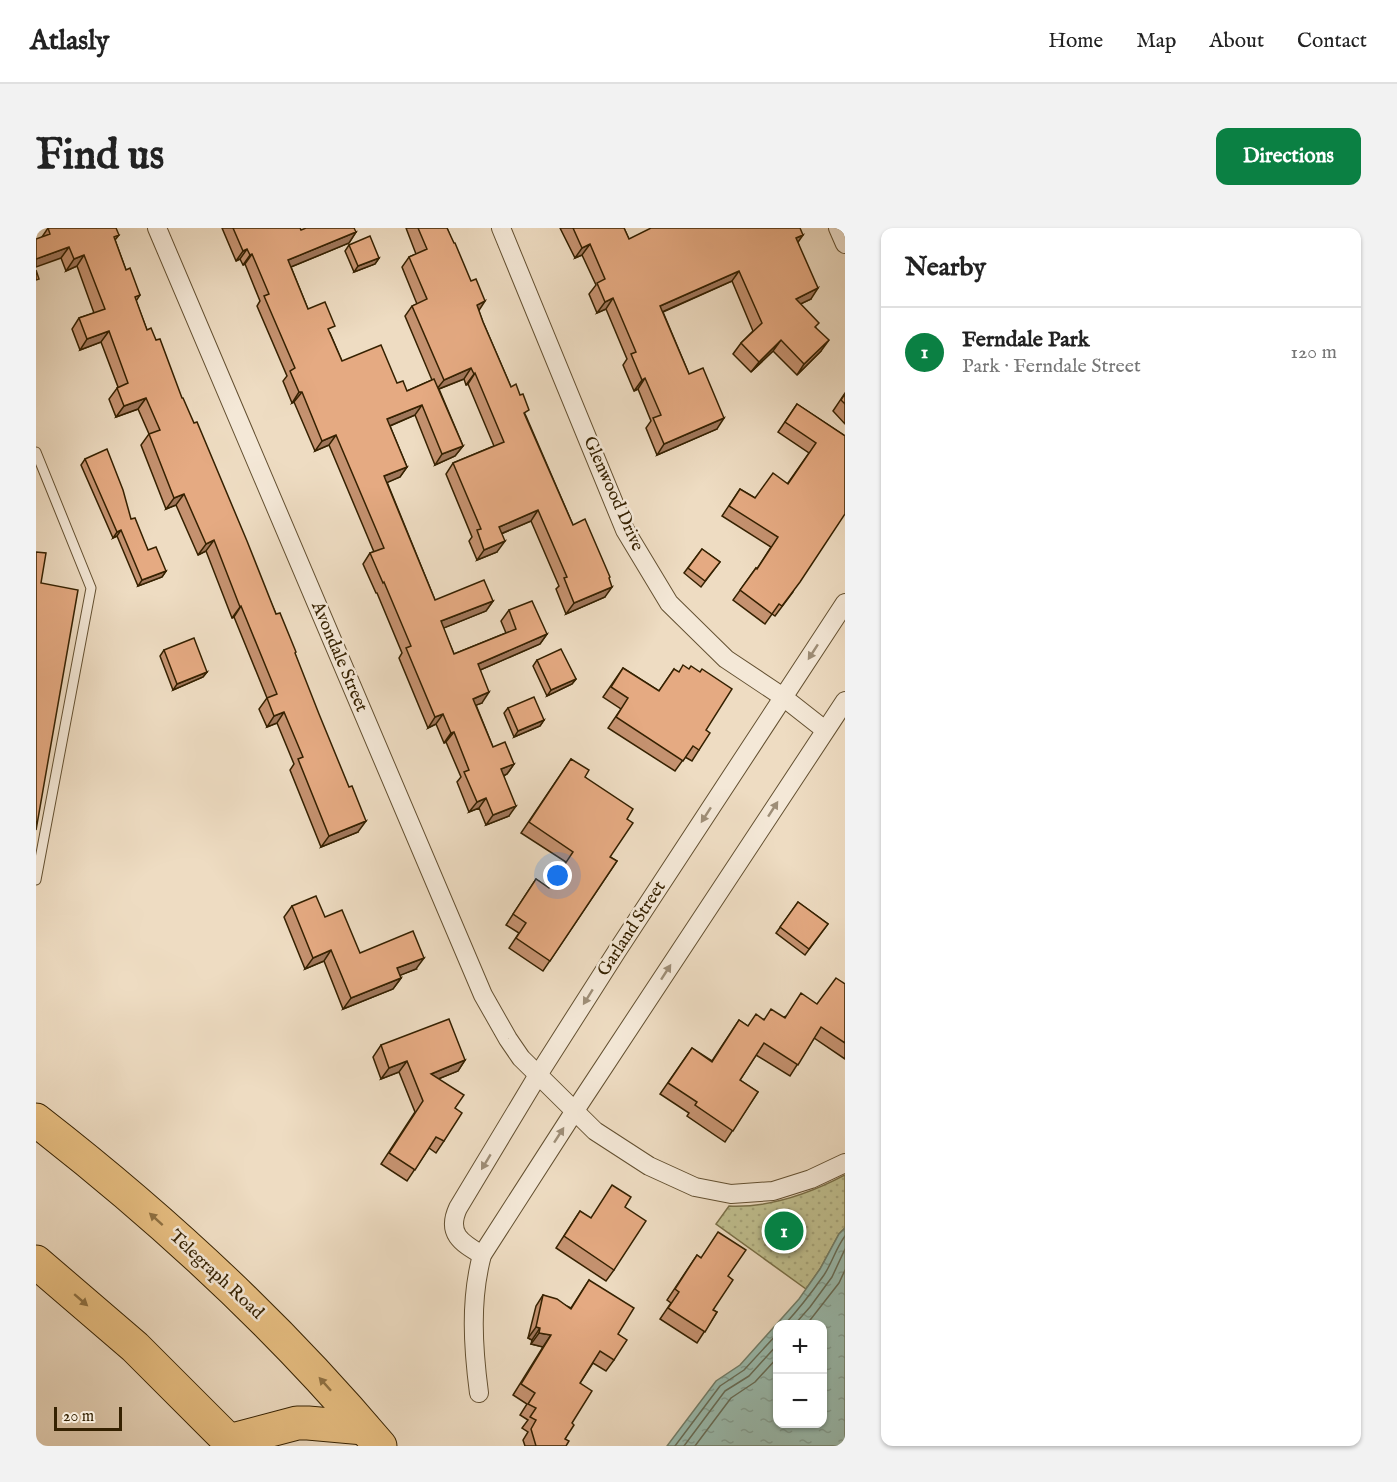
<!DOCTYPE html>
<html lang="en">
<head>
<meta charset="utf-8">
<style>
  body { margin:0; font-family:"IM FELL English",serif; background:#f2f2f2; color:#222 }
  .controls { position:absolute; right:18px; bottom:18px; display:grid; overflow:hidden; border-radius:12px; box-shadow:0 2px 4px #0004 }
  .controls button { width:54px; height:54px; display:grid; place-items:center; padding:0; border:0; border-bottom:2px solid #e0e0e0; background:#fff; color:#222; font:30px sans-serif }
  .scale { position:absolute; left:18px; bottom:15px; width:68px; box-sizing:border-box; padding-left:6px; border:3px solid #352101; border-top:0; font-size:16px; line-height:21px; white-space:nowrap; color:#352101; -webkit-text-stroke:4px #f4e8d7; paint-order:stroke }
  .you { position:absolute; left:522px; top:648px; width:21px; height:21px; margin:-15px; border:4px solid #fff; border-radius:50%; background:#1a73e8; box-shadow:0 0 0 9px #1a73e833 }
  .badge { display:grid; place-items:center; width:39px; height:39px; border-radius:50%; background:#0b8043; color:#fff; font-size:20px; font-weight:700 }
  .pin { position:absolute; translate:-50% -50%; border:3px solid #fff; box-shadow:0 2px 6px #0006 }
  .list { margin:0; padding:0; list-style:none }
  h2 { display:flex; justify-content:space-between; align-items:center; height:78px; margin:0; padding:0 24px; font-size:26px }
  h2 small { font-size:20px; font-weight:400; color:#767676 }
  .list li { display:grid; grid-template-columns:39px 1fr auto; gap:18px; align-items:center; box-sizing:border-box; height:90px; padding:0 24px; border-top:2px solid #e0e0e0 }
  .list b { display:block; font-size:22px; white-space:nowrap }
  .list p { margin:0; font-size:20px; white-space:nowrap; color:#767676 }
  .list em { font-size:20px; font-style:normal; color:#767676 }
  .map { position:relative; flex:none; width:809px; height:1218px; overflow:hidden; border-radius:12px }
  header { display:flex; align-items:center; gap:36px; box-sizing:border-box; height:84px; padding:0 30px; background:#fff; border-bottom:2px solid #e0e0e0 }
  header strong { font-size:28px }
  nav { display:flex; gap:33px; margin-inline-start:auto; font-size:21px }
  .intro { display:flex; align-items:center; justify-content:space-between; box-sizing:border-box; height:144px; padding:0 36px }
  h1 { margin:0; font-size:42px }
  .button { padding:15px 27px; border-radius:12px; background:#0b8043; color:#fff; font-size:21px; font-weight:700 }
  main { display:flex; gap:36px; padding:0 36px }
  aside { flex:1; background:#fff; border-radius:12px; box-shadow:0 2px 4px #0004 }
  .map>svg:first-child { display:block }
</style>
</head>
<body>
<header>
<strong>Atlasly</strong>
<nav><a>Home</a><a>Map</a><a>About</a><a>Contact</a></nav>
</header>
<div class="intro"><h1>Find us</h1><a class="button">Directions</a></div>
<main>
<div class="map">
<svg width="809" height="1218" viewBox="0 0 809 1218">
  <defs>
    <pattern id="park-dots" width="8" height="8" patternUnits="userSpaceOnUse" patternTransform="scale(1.5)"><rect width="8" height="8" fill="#bfbe8e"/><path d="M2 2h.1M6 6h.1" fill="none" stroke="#a5a379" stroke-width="1.8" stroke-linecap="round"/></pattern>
    <pattern id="water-ripples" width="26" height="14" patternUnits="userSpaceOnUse" patternTransform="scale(1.5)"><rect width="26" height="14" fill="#9abcaf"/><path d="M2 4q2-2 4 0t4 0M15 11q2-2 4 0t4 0" fill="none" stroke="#85a195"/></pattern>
  </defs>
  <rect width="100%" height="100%" fill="#eedcc2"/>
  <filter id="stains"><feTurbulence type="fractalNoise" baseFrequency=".00333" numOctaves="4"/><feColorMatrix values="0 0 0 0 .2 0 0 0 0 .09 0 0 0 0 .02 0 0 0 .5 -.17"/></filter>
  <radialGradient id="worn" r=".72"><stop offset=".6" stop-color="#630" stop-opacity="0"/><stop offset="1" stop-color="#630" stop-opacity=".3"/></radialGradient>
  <path fill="url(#park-dots)" stroke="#7a7048" stroke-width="1.5" d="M809 947V1000L803 1006 784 1041 770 1061 680 996 693 978C734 980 773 966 809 947Z"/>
  <path fill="url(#water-ripples)" stroke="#727e69" stroke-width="1.5" fill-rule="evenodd" d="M809 1000V1218H631L680 1153 704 1137 763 1071 784 1041 803 1006ZM742 1096H786V1196H742Z"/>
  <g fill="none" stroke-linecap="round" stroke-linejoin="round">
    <g stroke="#686e58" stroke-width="1.5">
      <path d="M749 1096C763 1081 776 1064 788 1047 796 1035 800 1020 809 1008"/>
      <polyline points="759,1096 774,1079 796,1049 809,1021"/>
      <polyline points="771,1096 803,1055 809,1042"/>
      <polyline points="639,1218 684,1158 708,1142 742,1105"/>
      <polyline points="648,1218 689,1163 713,1148 742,1116"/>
      <polyline points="659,1218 695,1170 719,1154 742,1129"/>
    </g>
    <g stroke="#635031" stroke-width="11">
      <polyline id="lane" points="0,224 55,360 0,652"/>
    </g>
    <g stroke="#635031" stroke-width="20">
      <g id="street">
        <polyline points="121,0 447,767 472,811 485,830 559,903 613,938 659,959 695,966 737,963 775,951 809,935"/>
        <polyline points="465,0 589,302 633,375 690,431 747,469 789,502"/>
        <polyline points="802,0 809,16"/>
        <path d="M446 1027C426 1015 410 1006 422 980L502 847 581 723 809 375"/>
        <path d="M443 1165C437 1119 434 1072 446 1027L538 884 809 473"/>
      </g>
    </g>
    <g stroke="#352101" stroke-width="35">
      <g id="highway">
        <path d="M0 892C125 989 242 1097 344 1218"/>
        <polyline points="0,1034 99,1119 198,1218"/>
        <polyline points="193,1213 261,1195 272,1195 328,1200"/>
      </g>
    </g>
    <use href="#lane" stroke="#f4e8d7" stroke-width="9"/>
    <use href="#street" stroke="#f4e8d7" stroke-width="18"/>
    <use href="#highway" stroke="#e7be81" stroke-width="33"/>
  </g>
  <g fill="#c59270" stroke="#352101" stroke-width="1.5">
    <polygon points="12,0 83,7 79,12 90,42 104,67 100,73 111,102 120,112 240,386 259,426 322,604 285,619 254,542 258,536 241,495 231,499 223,481 231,470 198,389 196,390 170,323 162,327 140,277 130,281 105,217 113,206 102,181 80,189 73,171 82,159 65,114 44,122 36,101 43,90 58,85 41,38 30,43 25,30 6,9"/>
    <polygon points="186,0 264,0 265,2 320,4 313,15 255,39 272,81 294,105 306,133 361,155 371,163 396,152 369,88 376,78 381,76 366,39 373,29 380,26 370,0 411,0 447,94 475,159 490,188 537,297 573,351 569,369 530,386 520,361 523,358 495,293 465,306 461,324 441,332 433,313 436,309 410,246 417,235 458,218 432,156 430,157 428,151 403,161 427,218 419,228 399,237 379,187 354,198 371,239 364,249 351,254 399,372 457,373 450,383 407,400 418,426 470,405 465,393 473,382 511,406 504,416 444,442 446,475 440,477 457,519 478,536 471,546 468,548 473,588 450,597 443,580 433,584 421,554 425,549 410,514 408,515 400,496 392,500 363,430 366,425 341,365 340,365 327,336 334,325 338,324 293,217 279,223 258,174 256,175 247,153 251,148 221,78 224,73 209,36 207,37 204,31 200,33"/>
    <polygon points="524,0 588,0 593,11 762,14 775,71 764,76 780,100 785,123 761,147 737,123 715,144 697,126 705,115 717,103 696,53 627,84 653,146 681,201 621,227 610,200 615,193 602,161 598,163 587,137 591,131 570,81 561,85 553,66 560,57 546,27 539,30"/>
    <polygon points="313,17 343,30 339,36 318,44 309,23"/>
    <polygon points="809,165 809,196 797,183"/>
    <polygon points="761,176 809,208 757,364 739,388 736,386 729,396 697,372 720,340 721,341 735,319 686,288 704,261 719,270 752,255 773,225 742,204"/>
    <polygon points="49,231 95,291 112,322 130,343 126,349 102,358 81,308 77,310 45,237"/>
    <polygon points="666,321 684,334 665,359 648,345"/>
    <polygon points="128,422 171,444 167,449 137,462 124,428"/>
    <polygon points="501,432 540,451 536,456 511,468 497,438"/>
    <polygon points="587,440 623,463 638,441 670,502 663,522 656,533 649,529 639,543 572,500 585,481 567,469"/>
    <polygon points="472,480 508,492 504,498 478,509 468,485"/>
    <polygon points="535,531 549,549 591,591 574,629 581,633 507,743 473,720 483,705 470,697 500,651 513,660 530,634 485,605"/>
    <polygon points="762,674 792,696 769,727 740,705"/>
    <polygon points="256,678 289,689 324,725 380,741 364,747 365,750 357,761 307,781 288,733 269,741 248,689"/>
    <polygon points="809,756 809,831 778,810 754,848 720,827 704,852 722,864 689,914 651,888 653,885 624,866 656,820 676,833 703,792 712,798 728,791 748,789 781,776"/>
    <polygon points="345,817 429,832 422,843 402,851 419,880 408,913 400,925 393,920 371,953 345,936 379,884 363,844 345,851 337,829"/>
    <polygon points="589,979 578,1042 570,1053 520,1020 544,983 554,990"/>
    <polygon points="661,1027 692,1048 677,1082 681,1084 661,1115 624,1091 635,1075 631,1072"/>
    <polygon points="553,1052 582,1106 578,1132 570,1143 557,1135 544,1155 536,1195 529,1211 530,1218 489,1218 487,1212 492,1204 486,1200 492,1192 484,1187 491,1176 477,1167 507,1119 495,1116 496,1112 492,1110 500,1078 507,1067 535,1080"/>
  </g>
  <g fill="#a0775b" stroke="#352101" stroke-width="1.5">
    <polygon points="320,4 313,15 245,43 252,32"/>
    <polygon points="767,7 760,17 760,10"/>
    <polygon points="554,16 546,27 539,30 546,20"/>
    <polygon points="33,19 25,30 0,39 0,31"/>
    <polygon points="211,21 204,31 200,33 207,23"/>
    <polygon points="216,26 209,36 207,37 214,27"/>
    <polygon points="48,27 41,38 30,43 38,31"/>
    <polygon points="343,30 339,36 318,44 322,38"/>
    <polygon points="703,43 696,53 617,88 624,78"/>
    <polygon points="782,60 775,71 752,82 760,71"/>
    <polygon points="577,70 570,81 561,85 569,74"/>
    <polygon points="449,73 442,84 441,77"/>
    <polygon points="73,103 65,114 44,122 51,111"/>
    <polygon points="745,112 737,123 715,144 723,134"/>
    <polygon points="793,112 785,123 761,147 768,136"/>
    <polygon points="435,140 428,151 400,162 408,152"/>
    <polygon points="439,145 432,156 430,157 438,146"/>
    <polygon points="609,150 602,161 598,163 606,152"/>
    <polygon points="263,164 266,164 258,174 256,175"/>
    <polygon points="110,170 102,181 80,189 88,178"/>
    <polygon points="386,177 379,187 344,202 351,191"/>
    <polygon points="688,190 681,201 621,227 628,216"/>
    <polygon points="300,207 293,217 279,223 286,213"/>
    <polygon points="427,218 419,228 399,237 406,226"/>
    <polygon points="371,239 364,249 341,259 348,248"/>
    <polygon points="148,266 140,277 130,281 138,270"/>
    <polygon points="502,282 495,293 455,310 463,299"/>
    <polygon points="85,302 81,308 77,310 81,304"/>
    <polygon points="178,312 170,323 162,327 170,316"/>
    <polygon points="469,313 461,324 441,332 448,322"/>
    <polygon points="130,343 126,349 102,358 106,352"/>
    <polygon points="576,359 569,369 530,386 538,375"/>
    <polygon points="457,373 450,383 398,404 405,393"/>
    <polygon points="205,378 198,389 196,390 204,379"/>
    <polygon points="511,406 504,416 435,446 442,436"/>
    <polygon points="171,444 167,449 137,462 141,456"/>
    <polygon points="540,451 536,456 511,468 515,462"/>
    <polygon points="453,464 446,475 430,481 437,471"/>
    <polygon points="248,484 241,495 231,499 238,488"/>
    <polygon points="407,486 400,496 392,500 399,489"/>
    <polygon points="508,492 504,498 478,509 482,503"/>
    <polygon points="418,504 410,514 408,515 415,505"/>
    <polygon points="478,536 471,546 458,552 465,541"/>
    <polygon points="450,570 443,580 433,584 441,574"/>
    <polygon points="480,578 473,588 450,597 457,587"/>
    <polygon points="330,593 322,604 285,619 293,608"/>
    <polygon points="295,722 288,733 269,741 277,730"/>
    <polygon points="388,730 380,741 353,752 361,740"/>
    <polygon points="365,750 357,761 307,781 315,770"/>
    <polygon points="429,832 422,843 387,857 395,846"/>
    <polygon points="371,833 363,844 345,851 353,840"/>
    <polygon points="500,1099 504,1100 496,1112 492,1110"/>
    <polygon points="503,1105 515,1107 507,1119 495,1116"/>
  </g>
  <g fill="#e5aa82" stroke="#352101" stroke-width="1.5">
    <polygon points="12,0 80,0 83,7 78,9 90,42 94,40 104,67 99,69 111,102 115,100 120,112 124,111 146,170 147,170 158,195 161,194 211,313 240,386 244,385 260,424 259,425 283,486 313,559 316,558 330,593 293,608 262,531 267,529 248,484 238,488 231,470 241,466 205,378 204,379 178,312 170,316 148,266 138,270 113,206 124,202 110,170 88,178 81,160 92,155 73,103 51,111 43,90 69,81 48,27 38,31 33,19 0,31 0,11 14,6"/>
    <polygon points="197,0 264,0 265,2 270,0 318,0 320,4 252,32 272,81 289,74 299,98 292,101 306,133 345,117 361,155 367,153 371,163 398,151 427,218 406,226 386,177 351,191 371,239 348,248 399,372 448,352 457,373 405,393 418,426 480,401 473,382 496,373 511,406 442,436 453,464 437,471 457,519 469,514 478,536 465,541 480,578 457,587 450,570 441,574 428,544 433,542 418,504 415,505 407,486 399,489 370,420 375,418 348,354 347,355 334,325 348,320 300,207 286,213 266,164 263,164 254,143 259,140 228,68 233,66 216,26 214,27 211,21 207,23"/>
    <polygon points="382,0 411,0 418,15 419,15 435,53 440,51 449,73 441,77 447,94 475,159 480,156 484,167 487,166 493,182 488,185 537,297 549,291 574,349 573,350 576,359 538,375 528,350 531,349 502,282 463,299 469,313 448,322 441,302 445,301 417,235 468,214 439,145 438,146 435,140 408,152 376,78 391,71 373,29 391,21"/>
    <polygon points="537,0 588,0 593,11 615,0 764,0 767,7 760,10 782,60 760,71 783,95 779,99 793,112 768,136 745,112 723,134 705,115 726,95 703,43 624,78 653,146 667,140 688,190 628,216 617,190 625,187 609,150 606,152 595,126 600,124 577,70 569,74 561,55 569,51 554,16 546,20"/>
    <polygon points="334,8 343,30 322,38 313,17"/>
    <polygon points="0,42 3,51 0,52"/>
    <polygon points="809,166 809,176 805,172"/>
    <polygon points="761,176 809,208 809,286 764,354 746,378 743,376 736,386 704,362 720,340 721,341 742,309 693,278 704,261 719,270 737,245 752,256 780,215 749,194"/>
    <polygon points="71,221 87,262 95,291 99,290 112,322 120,319 130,343 106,352 85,302 81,304 49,231"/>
    <polygon points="666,321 684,334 669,353 652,340"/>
    <polygon points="0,324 10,325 5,355 42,362 0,602"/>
    <polygon points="158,410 171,444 141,456 128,422"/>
    <polygon points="525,421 540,451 515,462 501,432"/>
    <polygon points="647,437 653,441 655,438 664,444 666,441 696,461 670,502 674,505 663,522 657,518 647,533 580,489 592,470 575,459 587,440 623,463 638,441 643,444"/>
    <polygon points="498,469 508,492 482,503 472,480"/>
    <polygon points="535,531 553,542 549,549 597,581 591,591 597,595 574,629 581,633 514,733 480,710 490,695 477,686 500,651 513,660 537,624 493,594"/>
    <polygon points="280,668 289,689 306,682 324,725 377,703 388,730 361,740 365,750 315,770 295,722 277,730 256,678"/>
    <polygon points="762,674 792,696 773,721 744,699"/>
    <polygon points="800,750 809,756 809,815 785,799 762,837 728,815 704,852 722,864 697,903 659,877 661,874 632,855 656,820 676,834 703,792 712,798 720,786 728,792 735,781 749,790 765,765 781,776"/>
    <polygon points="413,791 429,832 395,846 428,867 419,880 426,885 408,913 400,909 379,942 353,925 387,873 371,833 353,840 345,817"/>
    <polygon points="576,957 595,969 589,979 610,993 578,1042 528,1008 544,983 555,990"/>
    <polygon points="682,1004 710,1022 692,1048 697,1052 677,1082 681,1084 669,1104 632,1080 643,1064 639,1061 661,1027 665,1030"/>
    <polygon points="553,1052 598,1080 582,1106 591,1112 578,1132 564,1123 544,1155 556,1163 536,1195 538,1197 529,1211 533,1213 530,1218 500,1218 495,1201 500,1192 494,1189 500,1180 492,1176 499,1165 485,1156 515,1107 503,1105 504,1100 500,1099 507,1067 521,1071 535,1081"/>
  </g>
  <defs><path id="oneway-solid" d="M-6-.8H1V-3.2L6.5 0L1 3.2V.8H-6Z" transform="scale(1.5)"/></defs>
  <g fill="#9e8e77">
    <use href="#oneway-solid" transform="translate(777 424) rotate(123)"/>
    <use href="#oneway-solid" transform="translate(737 581) rotate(-57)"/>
    <use href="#oneway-solid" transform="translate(670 587) rotate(123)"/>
    <use href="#oneway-solid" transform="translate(630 744) rotate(-57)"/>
    <use href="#oneway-solid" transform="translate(552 769) rotate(122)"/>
    <use href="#oneway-solid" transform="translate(523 907) rotate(-57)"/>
    <use href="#oneway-solid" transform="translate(450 934) rotate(121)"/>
  </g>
  <g fill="#8e7041">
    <use href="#oneway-solid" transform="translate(120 991) rotate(-138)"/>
    <use href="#oneway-solid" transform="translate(45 1072) rotate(41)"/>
    <use href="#oneway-solid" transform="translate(289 1156) rotate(-132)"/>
  </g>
  <g text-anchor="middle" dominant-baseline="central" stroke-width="5" stroke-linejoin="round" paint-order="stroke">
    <g font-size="18" fill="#352101" stroke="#f4e8d7">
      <text transform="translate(577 266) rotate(66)">Glenwood Drive</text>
      <text transform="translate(303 429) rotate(67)">Avondale Street</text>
      <text transform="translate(596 701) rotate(-57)">Garland Street</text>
      <text transform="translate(180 1047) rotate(43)">Telegraph Road</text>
    </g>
  </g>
  <rect width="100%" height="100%" filter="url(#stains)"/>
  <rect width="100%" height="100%" fill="url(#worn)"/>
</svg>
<div class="controls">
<button>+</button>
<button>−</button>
</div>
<div class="scale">20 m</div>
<div class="you"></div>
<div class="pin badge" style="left:748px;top:1003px">1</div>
</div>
<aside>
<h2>Nearby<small></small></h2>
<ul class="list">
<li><span class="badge">1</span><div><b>Ferndale Park</b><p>Park · Ferndale Street</p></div><em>120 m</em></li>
</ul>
</aside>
</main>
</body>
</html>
